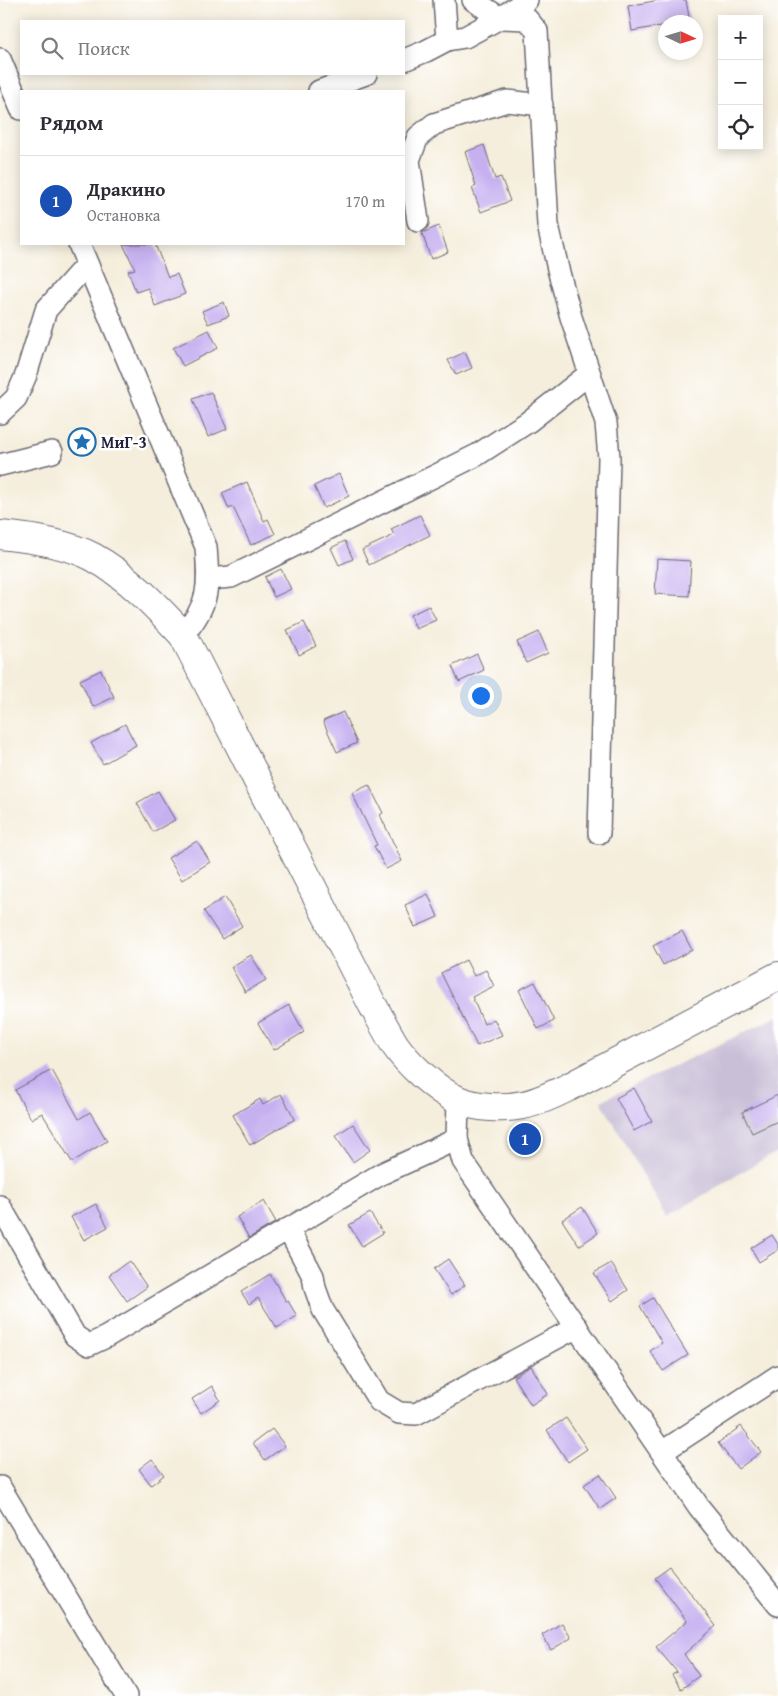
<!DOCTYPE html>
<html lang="ru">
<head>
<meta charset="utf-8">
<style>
  body { margin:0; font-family:"Gentium Book Plus",serif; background:#f2f2f3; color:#2b2b33 }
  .controls { position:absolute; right:15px; top:15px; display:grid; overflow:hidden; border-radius:0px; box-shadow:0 2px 12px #0003 }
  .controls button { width:45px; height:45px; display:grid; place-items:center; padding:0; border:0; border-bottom:1px solid #e1e1e2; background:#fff; color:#2b2b33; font:25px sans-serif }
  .compass { position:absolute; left:658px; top:15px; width:45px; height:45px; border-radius:50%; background:#fff; box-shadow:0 2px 12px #0003; rotate:94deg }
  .you { position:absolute; left:480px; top:695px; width:18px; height:18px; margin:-12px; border:4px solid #fff; border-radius:50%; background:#1a73e8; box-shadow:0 0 0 8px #1a73e833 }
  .badge { display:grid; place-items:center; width:32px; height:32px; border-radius:50%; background:#2563eb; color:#fff; font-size:16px; font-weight:700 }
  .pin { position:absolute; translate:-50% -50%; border:2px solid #fff; box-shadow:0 1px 5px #0006 }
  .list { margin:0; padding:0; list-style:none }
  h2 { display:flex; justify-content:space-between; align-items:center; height:65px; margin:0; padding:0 20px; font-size:21px }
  h2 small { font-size:16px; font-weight:400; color:#7c7c81 }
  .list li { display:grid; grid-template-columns:32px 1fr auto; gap:15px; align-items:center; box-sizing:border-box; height:90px; padding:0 20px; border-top:1px solid #e1e1e2 }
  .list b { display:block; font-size:19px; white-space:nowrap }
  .list p { margin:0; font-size:16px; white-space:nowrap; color:#7c7c81 }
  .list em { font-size:16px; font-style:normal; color:#7c7c81 }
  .icon { flex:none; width:28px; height:28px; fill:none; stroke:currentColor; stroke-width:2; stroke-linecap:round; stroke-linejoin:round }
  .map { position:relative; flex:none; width:778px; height:1696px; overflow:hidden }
  .search { position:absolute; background:#fff; box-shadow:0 2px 12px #0003; left:20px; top:20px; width:385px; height:55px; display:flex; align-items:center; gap:12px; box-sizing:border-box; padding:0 18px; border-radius:0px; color:#7c7c81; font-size:19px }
  .panel { position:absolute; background:#fff; box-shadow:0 2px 12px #0003; left:20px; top:90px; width:385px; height:155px; border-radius:0px }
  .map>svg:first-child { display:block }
</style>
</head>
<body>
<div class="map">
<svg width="778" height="1696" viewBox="0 0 778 1696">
  <rect width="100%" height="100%" fill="#fff"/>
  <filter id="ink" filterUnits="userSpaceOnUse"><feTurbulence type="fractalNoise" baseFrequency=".02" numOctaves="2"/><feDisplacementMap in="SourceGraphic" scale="10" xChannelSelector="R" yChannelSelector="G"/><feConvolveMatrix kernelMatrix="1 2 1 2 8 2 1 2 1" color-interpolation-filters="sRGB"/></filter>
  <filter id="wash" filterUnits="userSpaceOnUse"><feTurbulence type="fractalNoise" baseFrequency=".0096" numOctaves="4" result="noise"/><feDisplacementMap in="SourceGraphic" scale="20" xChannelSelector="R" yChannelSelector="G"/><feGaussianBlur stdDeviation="1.12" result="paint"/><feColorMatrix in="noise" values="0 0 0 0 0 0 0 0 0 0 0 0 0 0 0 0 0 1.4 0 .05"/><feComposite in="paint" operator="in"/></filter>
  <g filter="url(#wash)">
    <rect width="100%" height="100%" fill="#f5eedc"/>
    <polygon fill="#c9bfd7" points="778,1016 778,1152 762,1160 667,1217 601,1101"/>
    <g id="blocks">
      <g fill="#c6b0f0">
        <polygon points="659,0 686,0 690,22 666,22 666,25 632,31 628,6"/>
        <polygon points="484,145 495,179 501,177 510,201 481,212 472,188 476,186 465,152"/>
        <polygon points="439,226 448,252 431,259 422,233"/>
        <polygon points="123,244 155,244 168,277 177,274 185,294 155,306 148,288 136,292 128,271 135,269"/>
        <polygon points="224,302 229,316 208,324 202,311"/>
        <polygon points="209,330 218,348 183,366 173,348"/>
        <polygon points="465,352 472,368 456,375 448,360"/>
        <polygon points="211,392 227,429 208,437 193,399"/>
        <polygon points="339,474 349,496 324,508 314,486"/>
        <polygon points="247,482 264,521 268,519 275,534 251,545 233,507 229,509 222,493"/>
        <polygon points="420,515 430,535 369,565 362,550 394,535 391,529"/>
        <polygon points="345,541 353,559 339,565 331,548"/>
        <polygon points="657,559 691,561 689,596 655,594"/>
        <polygon points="281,569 291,589 274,597 265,577"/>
        <polygon points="429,606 436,620 416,629 410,615"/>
        <polygon points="304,622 316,646 299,655 287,630"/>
        <polygon points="539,632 548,653 526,663 517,642"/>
        <polygon points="477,654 484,670 459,682 452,666"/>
        <polygon points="101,670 114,697 93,707 80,680"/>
        <polygon points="343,712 357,743 337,752 323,721"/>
        <polygon points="125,724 136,745 103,764 91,743"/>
        <polygon points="369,785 383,813 380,815 402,861 386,869 374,846 377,845 352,793"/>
        <polygon points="158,791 175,820 153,832 137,803"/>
        <polygon points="197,841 210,862 182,880 168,858"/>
        <polygon points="428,894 438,917 415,927 405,905"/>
        <polygon points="225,897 242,926 222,939 204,911"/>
        <polygon points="682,931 692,950 663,965 653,946"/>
        <polygon points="251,955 266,980 245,992 231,967"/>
        <polygon points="466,960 474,976 486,970 494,986 472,997 484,1024 494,1019 502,1035 477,1046 441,973"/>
        <polygon points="535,982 554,1021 538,1029 519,990"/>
        <polygon points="289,1005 304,1032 274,1050 258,1023"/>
        <polygon points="52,1070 79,1119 90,1112 107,1141 72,1162 42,1113 31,1119 15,1090"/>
        <polygon points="634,1088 652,1121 634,1131 616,1098"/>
        <polygon points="281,1094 295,1119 250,1145 233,1115 260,1099 263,1105"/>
        <polygon points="778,1095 778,1121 752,1133 742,1112"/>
        <polygon points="353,1124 370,1150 353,1162 335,1136"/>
        <polygon points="264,1201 276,1222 249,1238 237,1217"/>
        <polygon points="96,1204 108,1227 84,1240 71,1217"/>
        <polygon points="582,1207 598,1233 579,1246 562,1220"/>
        <polygon points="370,1213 383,1233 362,1246 349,1225"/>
        <polygon points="772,1235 778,1244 778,1250 759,1262 751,1248"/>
        <polygon points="448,1259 465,1285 451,1295 434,1269"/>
        <polygon points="129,1261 147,1287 127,1301 109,1275"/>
        <polygon points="611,1263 628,1290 612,1301 594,1273"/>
        <polygon points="270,1274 286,1301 288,1301 297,1316 277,1328 258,1298 249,1304 241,1292"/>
        <polygon points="653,1298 688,1355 663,1371 650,1351 662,1343 640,1306"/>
        <polygon points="531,1366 548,1394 531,1405 513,1377"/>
        <polygon points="212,1386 220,1400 201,1413 192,1399"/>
        <polygon points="566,1418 587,1449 568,1462 547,1430"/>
        <polygon points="741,1426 761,1452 738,1469 718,1443"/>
        <polygon points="272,1429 285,1446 265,1460 253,1443"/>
        <polygon points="152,1459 164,1475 151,1485 139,1469"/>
        <polygon points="600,1474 616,1498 600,1509 584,1485"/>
        <polygon points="670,1567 716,1626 684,1654 699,1676 681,1689 672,1675 677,1672 656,1647 687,1621 655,1578"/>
        <polygon points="562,1623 571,1638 551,1650 542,1635"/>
      </g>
    </g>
  </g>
  <g filter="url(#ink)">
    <use href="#blocks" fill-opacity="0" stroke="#6c6973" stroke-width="1"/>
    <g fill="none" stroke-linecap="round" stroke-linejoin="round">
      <g stroke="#6c6973" stroke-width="24">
        <g id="minor">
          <polyline points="444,0 447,40"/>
          <polyline points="473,0 500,18 527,19 537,31 548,225 558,269 571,317 606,423 609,458 599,833"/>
          <polyline points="0,59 21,109"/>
          <polyline points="404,60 426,51 447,40 465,37 500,18 527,0"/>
          <polyline points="319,91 366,74"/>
          <polyline points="418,221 409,160 418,137 434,124 507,101 542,105"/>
          <path d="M79 244 206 547C209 586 210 604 183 635"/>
          <polyline points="0,413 16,398 26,375 46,310 87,264"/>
          <polyline points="0,465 52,452"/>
          <polyline points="209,579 231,577 477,455 528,422 589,374"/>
          <polyline points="458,1100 457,1139 463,1161 699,1507 778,1605"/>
          <polyline points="0,1206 75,1336 89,1345 106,1337 381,1174 457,1139"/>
          <polyline points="288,1229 313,1276 315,1288 323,1310 379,1401 399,1413 416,1414 577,1327"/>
          <polyline points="662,1452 778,1376"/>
          <polyline points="0,1487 126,1696"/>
        </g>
      </g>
      <g stroke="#6c6973" stroke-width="30">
        <path id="major" d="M0 535C30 538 67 543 93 557 129 577 156 606 183 635L372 1004C380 1018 387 1032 395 1045 408 1064 436 1090 458 1100 476 1108 504 1109 523 1105 539 1102 554 1094 569 1087L778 976"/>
      </g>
      <polyline stroke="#6c6973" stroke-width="3" stroke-dasharray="4 4" stroke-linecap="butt" points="525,1139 535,1125"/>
      <use href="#minor" stroke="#fff" stroke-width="21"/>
      <use href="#major" stroke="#fff" stroke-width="28"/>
    </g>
  </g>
  <defs>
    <g id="sight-ring" transform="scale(1.4375)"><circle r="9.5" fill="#fff" stroke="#1f6fb2" stroke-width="1.5"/><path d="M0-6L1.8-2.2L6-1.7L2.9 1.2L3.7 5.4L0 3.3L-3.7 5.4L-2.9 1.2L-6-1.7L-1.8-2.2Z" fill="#1f6fb2"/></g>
  </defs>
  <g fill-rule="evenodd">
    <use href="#sight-ring" x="82" y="442"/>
  </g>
  <g text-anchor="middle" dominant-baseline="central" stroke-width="5" stroke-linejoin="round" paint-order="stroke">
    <g font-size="16" font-weight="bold" fill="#22223b" stroke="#fff" text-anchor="start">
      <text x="101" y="442">МиГ-3</text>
    </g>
  </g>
</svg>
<div class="controls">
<button>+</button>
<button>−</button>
<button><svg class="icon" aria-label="locate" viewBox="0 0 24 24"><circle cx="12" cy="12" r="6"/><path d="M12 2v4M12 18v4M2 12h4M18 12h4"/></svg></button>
</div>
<svg class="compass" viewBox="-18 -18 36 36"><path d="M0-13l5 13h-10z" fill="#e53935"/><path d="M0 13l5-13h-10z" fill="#7c7c81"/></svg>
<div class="you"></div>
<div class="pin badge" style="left:525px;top:1139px;background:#1a4fb4">1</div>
<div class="search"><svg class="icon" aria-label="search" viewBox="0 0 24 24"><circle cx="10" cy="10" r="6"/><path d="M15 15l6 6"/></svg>Поиск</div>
<section class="panel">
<h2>Рядом<small></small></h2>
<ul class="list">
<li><span class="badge" style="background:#1a4fb4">1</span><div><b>Дракино</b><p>Остановка</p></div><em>170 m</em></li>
</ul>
</section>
</div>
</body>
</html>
